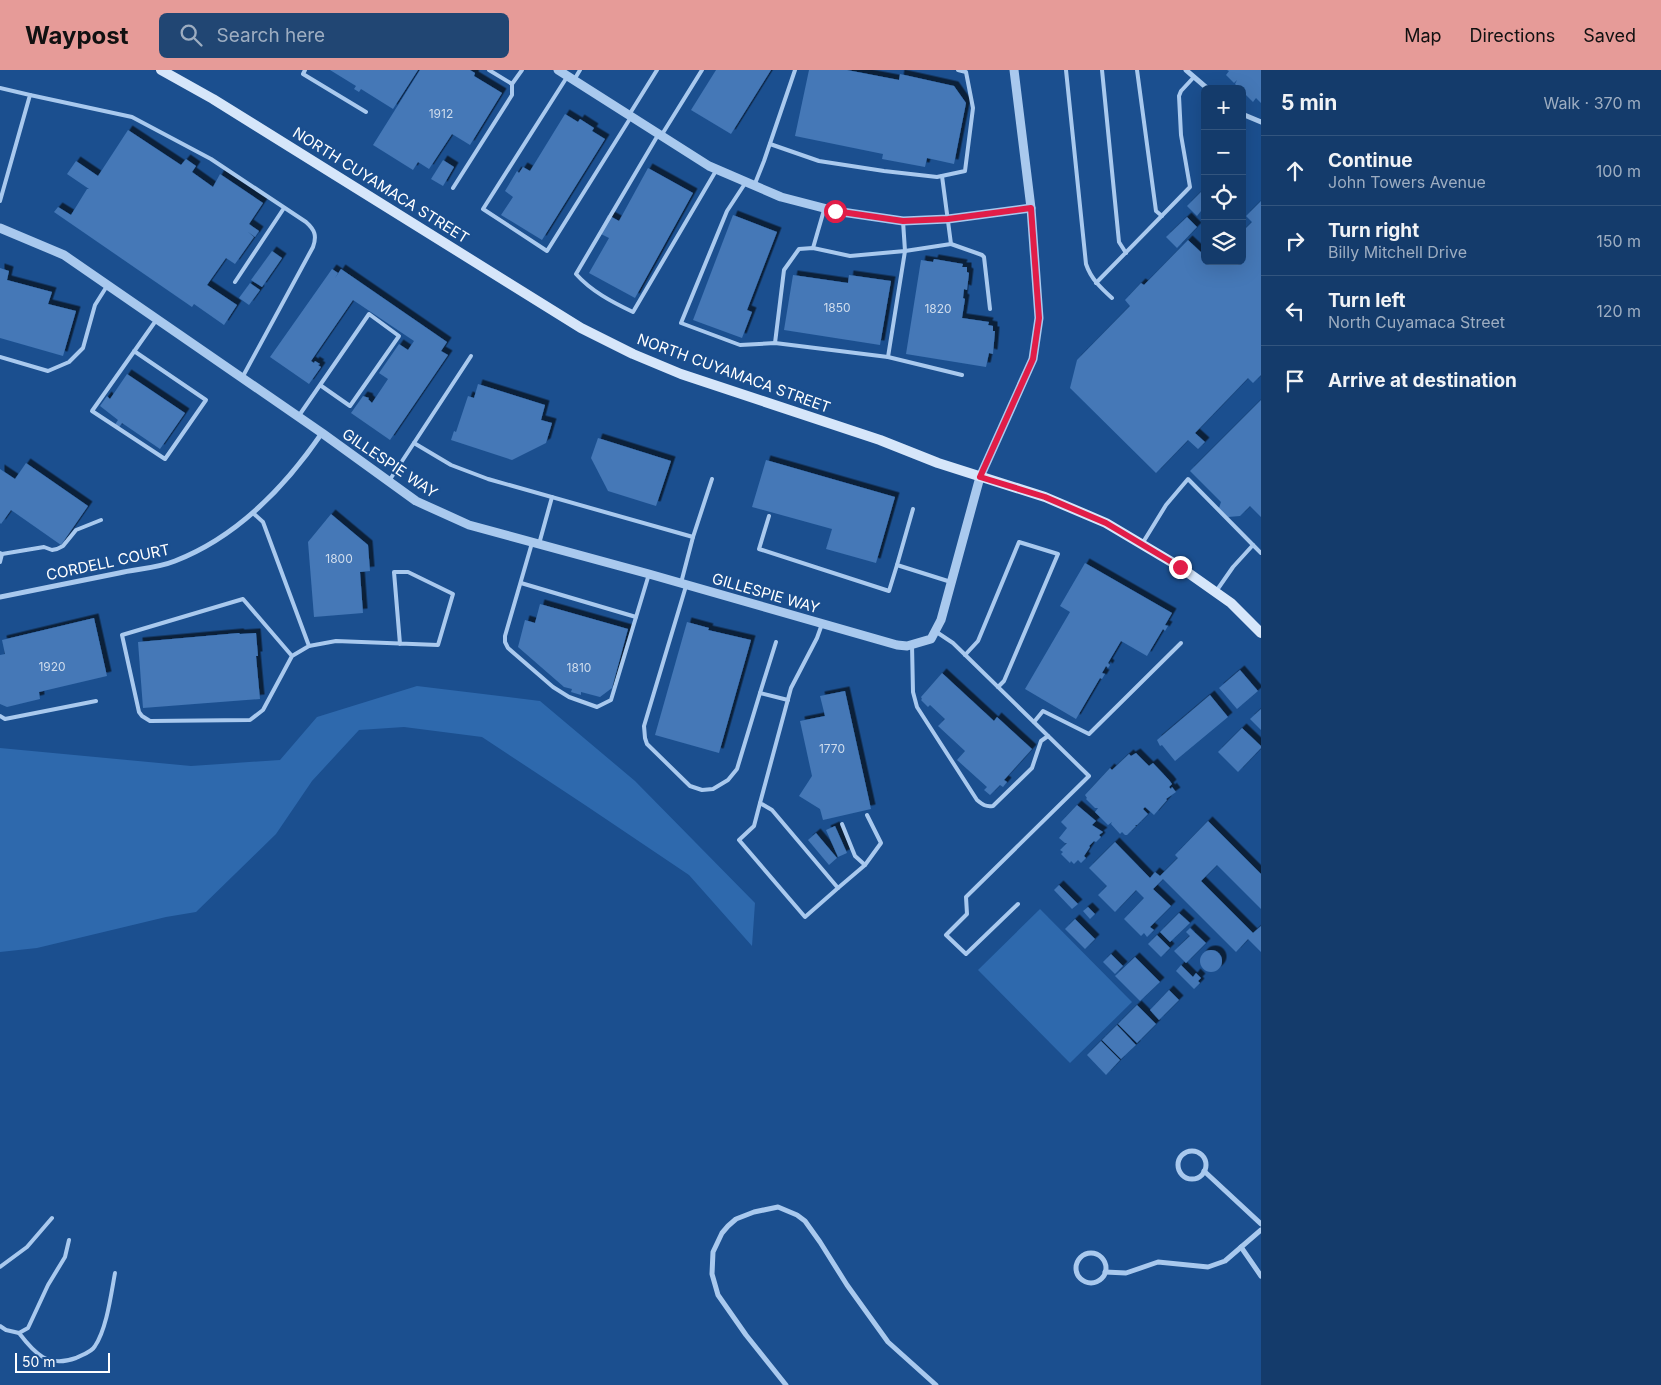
<!DOCTYPE html>
<html lang="en">
<head>
<meta charset="utf-8">
<style>
  body { margin:0; font-family:Inter,sans-serif; background:#214673; color:#f1f3f6 }
  .controls { position:absolute; right:15px; top:15px; display:grid; overflow:hidden; border-radius:8px; box-shadow:0 5px 20px #0002 }
  .controls button { width:45px; height:45px; display:grid; place-items:center; padding:0; border:0; border-bottom:1px solid #33557e; background:#143b6b; color:#f1f3f6; font:25px sans-serif }
  .scale { position:absolute; left:15px; bottom:12px; width:95px; box-sizing:border-box; padding-left:5px; border:2px solid #fff; border-top:0; font-size:14px; line-height:18px; white-space:nowrap; color:#fff; -webkit-text-stroke:4px #1b4f8f; paint-order:stroke }
  .stop { position:absolute; width:15px; height:15px; margin:-11px; border:4px solid #e11d48; border-radius:50%; background:#fff }
  .stop.end { background:#e11d48; border-color:#fff; box-shadow:0 1px 5px #0008 }
  .list { margin:0; padding:0; list-style:none }
  h2 { display:flex; justify-content:space-between; align-items:center; height:65px; margin:0; padding:0 20px; font-size:21px }
  h2 small { font-size:16px; font-weight:400; color:#9dadc1 }
  .list li { display:grid; grid-template-columns:32px 1fr auto; gap:15px; align-items:center; box-sizing:border-box; height:70px; padding:0 20px; border-top:1px solid #33557e }
  .list b { display:block; font-size:19px; white-space:nowrap }
  .list p { margin:0; font-size:16px; white-space:nowrap; color:#9dadc1 }
  .list em { font-size:16px; font-style:normal; color:#9dadc1 }
  .icon { flex:none; width:28px; height:28px; fill:none; stroke:currentColor; stroke-width:2; stroke-linecap:round; stroke-linejoin:round }
  .map { position:relative; flex:none; width:1261px; height:1315px; overflow:hidden }
  header { display:flex; align-items:center; gap:30px; box-sizing:border-box; height:70px; padding:0 25px; background:#e69b98; color:#111 }
  header strong { font-size:24px }
  nav { display:flex; gap:28px; margin-inline-start:auto; font-size:18px }
  .search { width:350px; height:45px; background:#214673; display:flex; align-items:center; gap:12px; box-sizing:border-box; padding:0 18px; border-radius:8px; color:#9dadc1; font-size:19px }
  main { display:flex }
  aside { flex:1; background:#143b6b }
  .map>svg:first-child { display:block }
</style>
</head>
<body>
<header>
<strong>Waypost</strong>
<div class="search"><svg class="icon" aria-label="search" viewBox="0 0 24 24"><circle cx="10" cy="10" r="6"/><path d="M15 15l6 6"/></svg>Search here</div>
<nav><a>Map</a><a>Directions</a><a>Saved</a></nav>
</header>
<main>
<div class="map">
<svg width="1261" height="1315" viewBox="0 0 1261 1315">
  <defs>
    <filter id="shadow"><feDropShadow dx="4.5" dy="-4.5" stdDeviation="0" flood-color="#0009"/></filter>
  </defs>
  <rect width="100%" height="100%" fill="#1b4f8f"/>
  <g fill="#2e69ad">
    <polygon points="417,616 540,631 635,711 755,833 752,876 689,805 585,735 482,667 404,657 359,660 312,711 276,764 196,842 166,847 37,878 0,882 0,678 191,696 280,690 317,647"/>
    <polygon points="1040,839 1132,932 1070,993 978,900"/>
  </g>
  <g fill="#4478b7" filter="url(#shadow)">
    <polygon points="330,0 418,0 393,39 361,19 359,22 354,19 356,16"/>
    <polygon points="420,0 470,0 475,3 474,6 502,23 470,75 452,64 429,99 418,92 413,100 373,75"/>
    <polygon points="716,0 771,0 731,64 691,40"/>
    <polygon points="809,0 847,0 899,10 900,4 954,16 966,33 954,94 927,88 925,97 882,89 883,84 795,66"/>
    <polygon points="1227,0 1261,0 1261,33 1256,28 1253,32 1242,21 1242,19 1240,19 1235,14 1237,10 1234,13 1226,5 1229,1"/>
    <polygon points="565,44 578,52 580,49 594,58 592,61 605,69 542,170 501,145 513,127 505,121 517,101 519,103 523,97 530,101"/>
    <polygon points="128,60 181,95 186,89 196,96 192,102 213,117 220,104 263,133 249,154 259,161 255,167 248,162 254,167 235,194 226,188 207,215 237,235 224,255 194,234 192,237 54,142 58,137 71,145 87,119 89,119 67,104 76,91 98,106"/>
    <polygon points="443,90 454,97 443,116 431,109"/>
    <polygon points="648,98 693,123 635,228 589,203 609,168 599,163 608,145 619,151"/>
    <polygon points="1205,118 1205,142 1203,144 1201,141 1197,146 1187,136"/>
    <polygon points="1261,131 1261,305 1253,313 1248,308 1195,363 1205,372 1198,379 1188,370 1156,403 1070,318 1077,290 1130,236 1125,230 1141,213 1144,215 1188,170 1205,186 1205,191 1212,193 1213,191 1242,191 1242,162 1252,152 1246,146"/>
    <polygon points="733,145 777,162 747,240 752,242 742,268 693,250"/>
    <polygon points="1187,147 1197,157 1177,178 1166,167"/>
    <polygon points="272,181 282,188 262,217 251,210"/>
    <polygon points="934,189 963,194 962,197 967,197 967,202 969,203 967,220 964,219 963,228 965,229 962,248 989,252 988,255 993,256 993,261 995,261 993,284 989,283 986,297 906,284 921,190 933,192"/>
    <polygon points="0,198 9,201 7,210 52,222 48,234 76,241 63,286 0,268"/>
    <polygon points="332,199 338,203 335,208 341,199 447,272 441,281 448,285 390,370 351,343 363,326 369,328 368,329 372,333 388,309 379,303 399,274 408,280 414,271 353,230 311,291 314,293 315,291 320,294 318,295 321,297 309,314 270,287"/>
    <polygon points="793,205 848,213 849,205 891,211 880,275 784,260"/>
    <polygon points="250,213 260,220 249,235 239,228"/>
    <polygon points="127,304 185,343 160,379 122,353 118,359 114,356 118,350 100,336 107,326 110,329"/>
    <polygon points="478,314 545,335 541,350 552,353 546,373 512,390 451,370 454,361 456,362 468,326 474,328"/>
    <polygon points="1261,330 1261,447 1250,436 1240,446 1228,447 1219,438 1221,432 1190,401"/>
    <polygon points="598,368 671,391 656,436 608,421 591,388"/>
    <polygon points="766,390 895,427 876,493 826,479 832,459 752,437"/>
    <polygon points="26,393 88,436 61,475 11,440 1,454 0,453 0,399 15,409"/>
    <polygon points="331,444 368,475 370,501 360,502 363,543 314,547 308,472"/>
    <polygon points="1085,493 1172,543 1165,555 1168,556 1165,561 1163,559 1147,586 1121,571 1108,593 1110,595 1108,598 1106,596 1102,603 1105,604 1102,609 1100,608 1076,649 1025,619 1070,542 1060,536"/>
    <polygon points="540,534 628,559 612,618 600,627 581,622 581,625 571,622 572,619 564,617 518,577 525,550 535,553"/>
    <polygon points="94,548 107,606 39,622 40,629 7,637 0,634 0,585 5,584 2,570"/>
    <polygon points="687,552 709,558 708,560 751,570 719,683 655,665"/>
    <polygon points="239,563 240,564 256,563 258,586 256,586 260,629 143,638 138,572"/>
    <polygon points="1240,600 1258,621 1237,639 1219,618"/>
    <polygon points="942,603 994,651 997,647 1032,679 1004,710 1007,712 1003,717 1000,715 990,725 984,720 987,717 957,690 965,681 938,656 945,649 930,635 928,637 921,630 922,629 921,627"/>
    <polygon points="845,621 871,739 823,750 820,739 799,726 812,706 800,651 825,646 820,626"/>
    <polygon points="1210,625 1228,647 1175,691 1162,675 1160,676 1157,670"/>
    <polygon points="1261,639 1261,660 1250,649"/>
    <polygon points="1242,658 1261,676 1261,678 1238,702 1218,682"/>
    <polygon points="1136,683 1149,696 1153,693 1169,710 1172,714 1169,717 1171,719 1172,717 1176,722 1166,729 1167,730 1154,745 1145,737 1143,739 1148,744 1137,755 1135,755 1136,756 1127,765 1125,765 1122,762 1120,764 1111,754 1112,752 1108,755 1095,742 1098,738 1095,738 1086,729 1087,728 1085,725 1110,698 1112,700 1129,684 1131,686"/>
    <polygon points="1077,735 1096,751 1092,755 1103,762 1099,765 1101,767 1096,772 1094,771 1089,776 1090,777 1084,786 1086,788 1081,793 1078,790 1074,794 1071,791 1070,793 1061,784 1063,782 1060,780 1067,773 1065,773 1059,768 1067,758 1061,752"/>
    <polygon points="1208,751 1261,804 1261,839 1217,795 1201,811 1253,863 1261,856 1261,882 1248,869 1236,882 1163,809 1153,819 1171,836 1150,857 1154,860 1147,867 1144,863 1141,866 1124,849 1144,828 1136,820 1115,842 1098,825 1107,816 1089,798 1115,772 1150,808 1155,802 1160,806 1178,788 1175,785"/>
    <polygon points="835,756 847,783 838,787 826,760"/>
    <polygon points="816,763 837,788 829,795 808,770"/>
    <polygon points="1059,815 1078,834 1072,839 1054,820"/>
    <polygon points="1088,837 1095,844 1090,849 1083,841"/>
    <polygon points="1179,843 1190,853 1170,872 1160,862"/>
    <polygon points="1075,849 1095,869 1085,879 1065,859"/>
    <polygon points="1190,858 1206,873 1186,893 1174,881 1190,866 1186,862"/>
    <polygon points="1157,865 1170,878 1161,887 1148,874"/>
    <circle cx="1211" cy="891" r="11"/>
    <polygon points="1111,884 1123,896 1115,904 1103,892"/>
    <polygon points="1135,887 1160,912 1140,931 1115,906"/>
    <polygon points="1181,895 1193,907 1196,903 1201,908 1198,911 1200,913 1194,919 1176,901"/>
    <polygon points="1169,920 1179,930 1159,950 1150,940"/>
    <polygon points="1137,935 1156,954 1137,973 1118,954"/>
    <polygon points="1117,955 1136,975 1121,989 1102,970"/>
    <polygon points="1101,971 1120,990 1106,1005 1087,985"/>
  </g>
  <g fill="none" stroke-linecap="round" stroke-linejoin="round">
    <g stroke="#a9c9ee" stroke-width="4">
      <polyline points="305,0 303,4 366,42"/>
      <polyline points="489,0 512,14"/>
      <path d="M1066 0 1086 194C1091 209 1101 218 1112 228"/>
      <polyline points="1102,0 1119,172 1126,183"/>
      <polyline points="1137,0 1156,141 1162,146"/>
      <polyline points="567,7 483,139 547,181 631,47"/>
      <polyline points="574,10 580,0"/>
      <polyline points="0,18 30,25 0,131"/>
      <path d="M30 25 132 47 211 89 306 152C315 160 317 166 313 177L242 308"/>
      <polyline points="629,45 657,0"/>
      <path d="M658 65 576 204C591 221 612 232 633 242L717 99"/>
      <polyline points="661,66 702,0"/>
      <polyline points="770,74 819,91 884,101 937,107 965,101 973,38 966,2 958,0"/>
      <polyline points="942,106 951,174 982,185 984,187 990,239"/>
      <polyline points="746,112 727,141 681,253 740,275 775,273 888,287 962,305"/>
      <polyline points="754,116 764,91 795,0"/>
      <polyline points="453,118 512,25 512,14 522,0"/>
      <polyline points="813,178 824,140"/>
      <polyline points="235,212 284,138"/>
      <polyline points="1096,213 1190,117 1181,65 1179,26 1181,21 1194,7"/>
      <polyline points="775,273 784,200 799,179 813,178 850,186 905,181 951,174"/>
      <polyline points="134,281 206,330 165,389 92,341 157,249"/>
      <polyline points="0,287 48,301 69,292 83,278 95,235 107,216"/>
      <polyline points="888,287 905,181 903,151"/>
      <polyline points="298,347 369,244 399,266 350,336 320,315"/>
      <polyline points="414,373 451,395 488,409 693,467"/>
      <polyline points="389,411 471,286"/>
      <polyline points="913,439 897,495 951,512"/>
      <polyline points="253,443 263,452 309,576 292,586 243,529 122,565 139,642 142,646 150,651 250,650 263,640 292,586"/>
      <polyline points="769,446 759,479 889,521 897,495"/>
      <polyline points="532,473 505,566 505,572 508,578 553,617 569,627 597,637 611,630 649,504"/>
      <polyline points="539,474 552,427"/>
      <polyline points="1142,474 1166,435 1188,409 1253,475 1233,497 1217,520"/>
      <polyline points="1253,475 1261,483"/>
      <polyline points="2,484 44,477 52,480 57,479 63,476 76,460 101,450"/>
      <polyline points="0,492 2,484 0,483"/>
      <polyline points="521,513 636,547"/>
      <polyline points="681,513 693,467 712,409"/>
      <polyline points="686,516 644,656 645,668 647,674 690,716 702,720 713,719 728,710 737,699 760,623"/>
      <polyline points="822,554 817,568 791,618 760,733 772,740 838,818 865,795 881,773 867,745"/>
      <polyline points="935,561 953,573 1089,706 966,827 967,844 946,865 966,884 1018,834"/>
      <polyline points="776,572 760,623 788,630"/>
      <path d="M912 575 913 622 917 637 977 730C983 735 986 737 993 736L1032 698 1041 671 1048 666"/>
      <polyline points="309,576 336,571 438,575 453,524 408,502 394,502 400,574"/>
      <polyline points="965,585 978,571 1019,472 1058,484 1004,611 998,617"/>
      <polyline points="0,646 5,649 96,631"/>
      <polyline points="1034,652 1043,641 1089,664 1181,573"/>
      <polyline points="760,733 754,756 739,770 805,847 838,818"/>
      <polyline points="842,754 855,786 865,795"/>
      <polyline points="0,1197 27,1177 52,1148"/>
      <polyline points="0,1256 6,1260 19,1263 28,1258 48,1215 65,1187 69,1170"/>
      <path d="M19 1263C35 1284 48 1298 76 1288 82 1285 92 1282 95 1276 107 1258 111 1224 115 1203"/>
    </g>
    <g stroke="#a9c9ee" stroke-width="5">
      <polyline points="1186,0 1208,19"/>
      <polyline points="1242,44 1261,52"/>
      <path d="M0 527C40 519 79 511 119 503 137 499 158 498 175 491 237 467 285 417 322 363"/>
      <circle cx="1192" cy="1095" r="14"/>
      <polyline points="1204,1101 1261,1154"/>
      <polyline points="1241,1177 1261,1206"/>
      <circle cx="1091" cy="1198" r="15"/>
      <polyline points="1105,1202 1126,1203 1158,1192 1208,1197 1225,1191 1261,1160"/>
      <polyline points="786,1315 746,1265 718,1225 712,1204 713,1182 722,1163 728,1156 736,1149 754,1142 778,1137 797,1145 805,1151 820,1172 847,1215 888,1272 936,1315"/>
    </g>
    <g stroke="#a9c9ee" stroke-width="9">
      <polyline points="558,0 709,96 781,127 835,141 903,151 948,149 1031,138"/>
      <polyline points="0,158 64,185 322,363 416,431 469,455 649,504 897,575 907,576 931,569 941,550 980,407 1033,289 1039,248 1031,138 1014,0"/>
    </g>
    <polyline stroke="#d6e6fa" stroke-width="10" points="161,0 213,29 581,258 633,284 681,304 880,370 938,393 1045,427 1106,453 1180,497 1231,533 1261,563"/>
  </g>
  <g fill="none" stroke-linecap="round" stroke-linejoin="round">
    <polyline stroke="#e11d48" stroke-width="6" points="835,141 903,151 948,149 1031,138 1039,248 1033,289 980,407 1045,427 1106,453 1180,497"/>
  </g>
  <g text-anchor="middle" dominant-baseline="central" stroke-width="4.5" stroke-linejoin="round" paint-order="stroke">
    <g font-size="12" fill="#d0dded">
      <text x="441" y="43">1912</text>
      <text x="837" y="237">1850</text>
      <text x="938" y="238">1820</text>
      <text x="339" y="488">1800</text>
      <text x="52" y="596">1920</text>
      <text x="579" y="597">1810</text>
      <text x="832" y="678">1770</text>
    </g>
    <g font-size="15" fill="#fff" stroke="#1b4f8f">
      <text transform="translate(381 115) rotate(32)">NORTH CUYAMACA STREET</text>
      <text transform="translate(734 303) rotate(20)">NORTH CUYAMACA STREET</text>
      <text transform="translate(390 393) rotate(34)">GILLESPIE WAY</text>
      <text transform="translate(108 492) rotate(-12)">CORDELL COURT</text>
      <text transform="translate(766 523) rotate(16)">GILLESPIE WAY</text>
    </g>
  </g>
</svg>
<div class="controls">
<button>+</button>
<button>−</button>
<button><svg class="icon" aria-label="locate" viewBox="0 0 24 24"><circle cx="12" cy="12" r="6"/><path d="M12 2v4M12 18v4M2 12h4M18 12h4"/></svg></button>
<button><svg class="icon" aria-label="layers" viewBox="0 0 24 24"><path d="M12 4l9 5-9 5-9-5zM3 14l9 5 9-5"/></svg></button>
</div>
<div class="scale">50 m</div>
<div class="stop" style="left:835px;top:141px"></div>
<div class="stop end" style="left:1180px;top:497px"></div>
</div>
<aside>
<h2>5 min<small>Walk · 370 m</small></h2>
<ul class="list">
<li><svg class="icon" aria-label="ahead" viewBox="0 0 24 24"><path d="M12 20V5M6 11l6-6 6 6"/></svg><div><b>Continue</b><p>John Towers Avenue</p></div><em>100 m</em></li>
<li><svg class="icon" aria-label="right" viewBox="0 0 24 24"><path d="M7 20v-9h11M14 6l5 5-5 5"/></svg><div><b>Turn right</b><p>Billy Mitchell Drive</p></div><em>150 m</em></li>
<li><svg class="icon" aria-label="left" viewBox="0 0 24 24"><path d="M17 20v-9H6M10 6l-5 5 5 5"/></svg><div><b>Turn left</b><p>North Cuyamaca Street</p></div><em>120 m</em></li>
<li><svg class="icon" aria-label="arrive" viewBox="0 0 24 24"><path d="M6 21V4h12l-3 4 3 4H6"/></svg><div><b>Arrive at destination</b></div></li>
</ul>
</aside>
</main>
</body>
</html>
